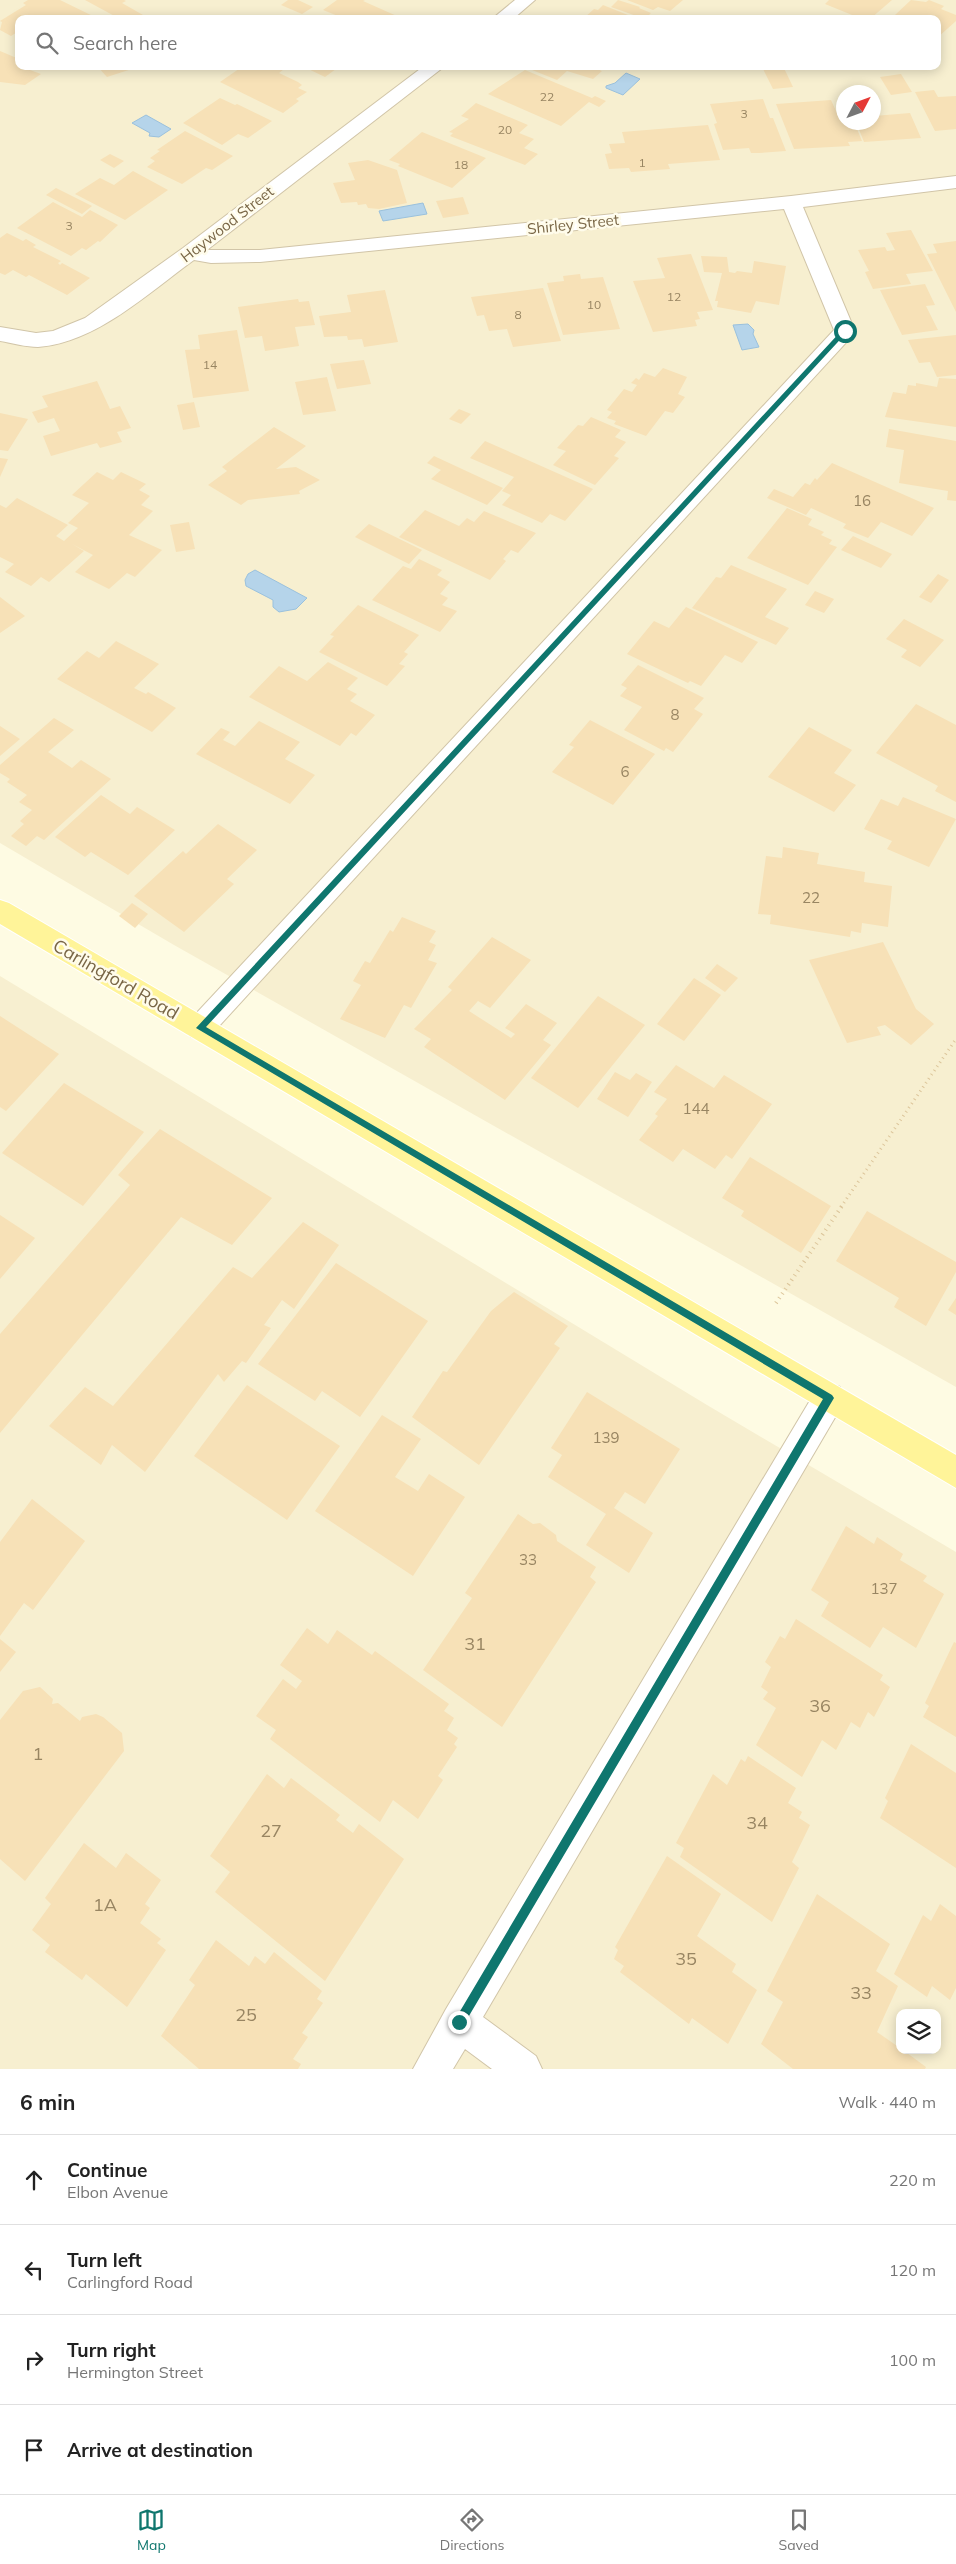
<!DOCTYPE html>
<html lang="en">
<head>
<meta charset="utf-8">
<style>
  body { margin:0; font-family:Mulish,sans-serif; background:#f6f6f6; color:#222 }
  .controls { position:absolute; right:15px; bottom:15px; display:grid; overflow:hidden; border-radius:10px; box-shadow:0 2px 12px #0003 }
  .controls button { width:45px; height:45px; display:grid; place-items:center; padding:0; border:0; border-bottom:1px solid #e0e0e0; background:#fff; color:#222; font:25px sans-serif }
  .compass { position:absolute; left:836px; top:85px; width:45px; height:45px; border-radius:50%; background:#fff; box-shadow:0 2px 12px #0003; rotate:49deg }
  .stop { position:absolute; width:15px; height:15px; margin:-11px; border:4px solid #0f766e; border-radius:50%; background:#fff }
  .stop.end { background:#0f766e; border-color:#fff; box-shadow:0 1px 5px #0008 }
  .list { margin:0; padding:0; list-style:none }
  h2 { display:flex; justify-content:space-between; align-items:center; height:65px; margin:0; padding:0 20px; font-size:21px }
  h2 small { font-size:16px; font-weight:400; color:#767676 }
  .list li { display:grid; grid-template-columns:32px 1fr auto; gap:15px; align-items:center; box-sizing:border-box; height:90px; padding:0 20px; border-top:1px solid #e0e0e0 }
  .list b { display:block; font-size:19px; white-space:nowrap }
  .list p { margin:0; font-size:16px; white-space:nowrap; color:#767676 }
  .list em { font-size:16px; font-style:normal; color:#767676 }
  .icon { flex:none; width:28px; height:28px; fill:none; stroke:currentColor; stroke-width:2; stroke-linecap:round; stroke-linejoin:round }
  .map { position:relative; flex:none; width:956px; height:2069px; overflow:hidden }
  .search { position:absolute; background:#fff; box-shadow:0 2px 12px #0003; left:15px; right:15px; top:15px; height:55px; display:flex; align-items:center; gap:12px; box-sizing:border-box; padding:0 18px; border-radius:10px; color:#767676; font-size:19px }
  .sheet { height:425px; background:#fff }
  nav { display:flex; justify-content:space-around; align-items:center; box-sizing:border-box; height:70px; border-top:1px solid #e0e0e0; background:#fff; font-size:14px; color:#767676 }
  nav a { display:grid; justify-items:center; gap:2px }
  nav .on { color:#0f766e }
  .map>svg:first-child { display:block }
</style>
</head>
<body>
<div class="map">
<svg width="956" height="2069" viewBox="0 0 956 2069">
  <rect width="100%" height="100%" fill="#fefbe3"/>
  <g fill="#f7efd0" fill-rule="evenodd">
    <path d="M0 0H956V1387L174 945 0 843ZM19 19H937V66H19ZM844 92H874V122H844Z"/>
    <path d="M0 976 707 1405 956 1552V2069H0ZM900 2013H937V2050H900Z"/>
  </g>
  <g fill="#b5d4ea" stroke="#9ac1dd">
    <polygon points="626,73 640,79 623,95 606,88 606,86 615,83"/>
    <polygon points="146,115 171,129 159,137 149,136 150,133 132,123"/>
    <polygon points="423,203 427,214 383,221 379,211"/>
    <polygon points="748,324 754,330 753,334 759,347 742,350 733,325"/>
    <polygon points="255,570 307,598 296,609 279,612 273,607 273,600 246,586 245,580 248,574"/>
  </g>
  <g fill="#f7e1b7">
    <polygon points="28,0 60,0 99,19 19,19 19,31 11,36 0,30 2,22 0,21 26,5 23,3"/>
    <polygon points="85,0 124,0 126,1 122,3 143,15 136,19 120,19"/>
    <polygon points="288,0 298,0 313,7 302,14 281,5"/>
    <polygon points="337,0 365,0 363,1 399,17 335,19 338,16 323,10"/>
    <polygon points="618,0 640,7 639,8 651,13 645,19 611,7"/>
    <polygon points="627,0 683,0 670,11 658,7 653,10"/>
    <polygon points="829,0 892,0 870,19 862,19 825,4"/>
    <polygon points="911,0 926,2 929,0 944,6 941,9 956,15 956,21 937,38 937,19 905,19 895,15"/>
    <polygon points="603,5 638,19 583,19 594,9 598,10"/>
    <polygon points="0,51 19,59 19,66 41,74 25,85 0,82"/>
    <polygon points="97,66 138,66 138,67 107,77"/>
    <polygon points="243,66 288,66 279,73 298,82 302,85 298,88 307,92 296,99 299,101 283,113 220,82"/>
    <polygon points="302,66 340,66 325,77"/>
    <polygon points="530,66 590,66 602,71 593,79 567,71 557,80 527,68"/>
    <polygon points="783,66 793,87 773,89 762,67"/>
    <polygon points="525,70 592,98 595,96 606,101 599,107 589,102 561,126 488,94"/>
    <polygon points="901,74 912,92 891,95 880,77"/>
    <polygon points="934,90 938,97 956,96 956,129 935,131 915,92"/>
    <polygon points="220,98 235,105 237,104 272,121 248,138 238,134 222,145 183,123"/>
    <polygon points="763,99 770,118 773,118 786,151 759,153 751,153 749,148 723,150 714,124 717,123 710,104"/>
    <polygon points="831,100 841,122 854,122 862,141 848,142 850,146 794,149 776,104"/>
    <polygon points="476,103 528,125 519,133 534,139 524,148 538,154 525,165 450,136 453,133 449,132 469,119 461,116"/>
    <polygon points="910,113 921,138 864,142 856,122 874,122 874,116"/>
    <polygon points="708,125 720,160 668,164 670,169 631,172 629,168 609,169 605,154 612,153 609,144 625,143 622,132"/>
    <polygon points="185,131 233,156 212,170 206,168 182,184 147,167 155,161 150,158 160,151 157,150"/>
    <polygon points="422,132 486,158 452,188 398,166 400,164 389,160"/>
    <polygon points="110,154 124,161 114,168 100,160"/>
    <polygon points="368,160 397,170 407,203 379,209 368,208 366,204 358,205 357,202 341,203 333,183 355,180 348,163"/>
    <polygon points="133,171 168,190 125,220 75,194 100,178 114,185"/>
    <polygon points="56,188 92,206 82,214 46,195"/>
    <polygon points="463,197 469,214 443,218 436,201"/>
    <polygon points="53,202 82,217 90,210 118,225 100,242 98,241 86,250 82,248 71,256 17,228"/>
    <polygon points="911,230 933,271 906,274 911,284 873,289 865,272 869,271 858,250 885,247 887,251 895,250 886,233"/>
    <polygon points="7,233 23,241 26,239 36,245 33,247 61,261 58,263 60,265 62,263 90,278 67,295 29,275 26,277 13,270 5,275 0,273 0,238"/>
    <polygon points="956,241 956,312 927,254 937,253 933,244"/>
    <polygon points="691,254 713,310 697,312 700,319 695,320 697,326 653,332 633,281 665,278 657,258"/>
    <polygon points="701,256 727,257 729,272 735,273 737,271 752,273 754,261 786,266 779,305 756,301 751,313 717,307 718,301 715,301 722,273 704,272"/>
    <polygon points="580,274 581,279 603,277 620,329 563,335 547,283 564,281 563,276"/>
    <polygon points="925,284 935,305 926,306 938,330 902,335 880,290"/>
    <polygon points="543,288 561,341 513,347 507,329 489,331 484,315 477,316 471,297"/>
    <polygon points="385,290 398,342 364,347 362,339 348,340 347,336 324,337 319,316 351,312 347,295"/>
    <polygon points="298,299 299,302 309,301 315,325 295,327 299,346 265,351 262,336 245,338 238,307"/>
    <polygon points="237,330 249,391 193,398 185,350 200,349 198,335"/>
    <polygon points="956,335 956,375 937,377 930,362 919,363 908,340"/>
    <polygon points="364,360 371,384 337,389 330,364"/>
    <polygon points="663,368 687,377 678,394 685,397 673,413 665,411 646,436 614,424 616,421 607,418 612,412 607,410 624,389 632,392 637,385 631,383 636,378 639,380 644,373 655,377"/>
    <polygon points="327,377 336,411 303,415 295,382"/>
    <polygon points="939,378 956,379 956,427 885,417 893,392 906,394 908,385 916,386 916,383 937,387"/>
    <polygon points="97,381 110,409 120,406 131,428 117,432 122,442 100,448 97,443 51,456 43,436 60,431 54,418 38,423 32,412 48,407 42,396"/>
    <polygon points="194,402 200,427 183,430 177,405"/>
    <polygon points="459,409 471,414 461,424 449,419"/>
    <polygon points="0,413 28,419 8,451 0,450"/>
    <polygon points="591,417 621,430 615,437 626,442 614,456 619,458 595,485 553,465 566,451 557,448 578,425 583,426"/>
    <polygon points="274,427 306,446 276,469 296,467 320,480 299,491 300,494 248,500 241,505 208,485 227,471 222,467"/>
    <polygon points="889,429 956,441 956,501 947,500 948,491 899,483 904,450 886,447"/>
    <polygon points="485,441 593,489 565,521 550,514 542,523 502,505 511,495 502,491 514,477 470,458"/>
    <polygon points="434,456 503,488 487,505 431,479 441,470 427,463"/>
    <polygon points="0,458 8,459 0,477"/>
    <polygon points="832,463 934,508 912,536 881,522 868,538 843,528 846,524 811,508 806,515 767,498 774,489 793,497 805,483 810,485 815,478 817,480"/>
    <polygon points="97,472 113,480 121,472 146,484 139,490 150,496 141,505 153,511 129,535 162,550 135,577 127,573 109,589 75,572 93,555 72,544 84,551 49,582 41,577 31,586 5,572 14,564 0,557 0,505 6,508 17,498 68,525 56,536 64,541 78,528 68,523 89,503 72,495"/>
    <polygon points="787,508 812,519 808,525 824,532 821,535 832,540 829,544 837,547 808,585 747,558"/>
    <polygon points="425,510 459,526 467,518 474,522 484,511 536,533 518,553 511,550 503,559 506,561 490,580 399,537"/>
    <polygon points="189,522 195,549 176,552 170,525"/>
    <polygon points="369,524 422,550 409,564 355,537"/>
    <polygon points="853,536 892,554 881,568 841,550"/>
    <polygon points="419,559 442,570 437,575 450,582 440,594 448,598 442,605 457,611 440,632 372,600 403,566 411,569"/>
    <polygon points="731,565 787,589 765,617 789,628 776,645 692,608 716,577 721,578"/>
    <polygon points="938,574 949,580 931,603 919,597"/>
    <polygon points="815,591 834,599 824,613 805,605"/>
    <polygon points="0,597 25,616 0,633"/>
    <polygon points="358,605 419,635 404,652 408,654 399,664 405,666 387,686 319,652 334,636 330,635"/>
    <polygon points="686,607 758,642 742,663 725,655 701,686 690,681 688,683 627,654 654,621 669,628"/>
    <polygon points="904,619 944,640 920,667 901,657 907,650 886,639"/>
    <polygon points="116,641 159,664 134,688 146,694 148,692 176,708 152,732 57,679 87,651 99,658"/>
    <polygon points="328,662 358,678 347,689 357,694 350,701 375,715 356,736 351,733 340,746 249,697 279,666 307,681"/>
    <polygon points="638,665 704,698 694,709 703,714 673,752 666,748 664,751 624,730 642,707 620,696 627,688 621,685"/>
    <polygon points="916,704 956,725 956,802 935,791 938,786 876,753"/>
    <polygon points="54,718 74,730 48,752 72,768 81,760 111,779 44,840 37,836 26,846 11,836 24,824 20,821 32,810 19,802 27,795 7,782 10,779 0,773 0,765"/>
    <polygon points="590,720 655,754 613,805 552,772 574,747 569,745"/>
    <polygon points="259,721 300,742 285,759 315,775 290,804 196,754 221,728 230,732 223,740 235,746"/>
    <polygon points="0,726 20,739 0,756"/>
    <polygon points="809,727 852,750 834,773 856,785 834,812 768,777"/>
    <polygon points="101,795 130,814 137,807 175,830 128,875 91,852 85,857 55,837"/>
    <polygon points="903,797 956,819 929,867 887,849 892,841 864,829 881,799 898,806"/>
    <polygon points="218,824 257,850 227,879 234,884 184,932 134,896 183,851 186,854"/>
    <polygon points="783,847 819,853 817,864 865,872 864,882 892,886 888,927 862,923 861,933 851,931 850,937 770,924 771,915 758,914 766,856 782,858"/>
    <polygon points="132,903 148,914 135,928 119,916"/>
    <polygon points="402,917 436,931 429,942 436,945 428,960 437,963 411,1008 404,1005 385,1038 340,1019 361,985 353,981 365,961 370,963 390,930 393,932"/>
    <polygon points="492,937 531,960 490,1008 478,1001 469,1011 511,1038 515,1034 505,1028 526,1004 557,1023 543,1040 551,1045 505,1100 424,1047 431,1039 414,1029 452,990 448,987"/>
    <polygon points="883,942 916,1009 934,1024 911,1045 885,1025 877,1027 881,1035 847,1043 809,960"/>
    <polygon points="717,964 738,978 725,992 705,978"/>
    <polygon points="694,978 721,995 684,1041 657,1024"/>
    <polygon points="598,996 645,1025 578,1108 531,1078"/>
    <polygon points="0,1016 59,1054 6,1111 0,1107"/>
    <polygon points="676,1065 714,1088 724,1075 772,1104 732,1159 726,1155 715,1169 683,1149 673,1162 639,1140 658,1116 655,1114 667,1099 654,1092"/>
    <polygon points="615,1072 630,1080 636,1073 652,1082 628,1117 597,1099"/>
    <polygon points="64,1083 144,1132 83,1206 2,1153"/>
    <polygon points="160,1129 272,1198 232,1245 181,1217 0,1433 0,1334 130,1185 118,1175"/>
    <polygon points="750,1157 831,1206 801,1253 741,1216 744,1211 722,1198"/>
    <polygon points="867,1211 956,1262 956,1272 926,1326 894,1307 899,1298 836,1261"/>
    <polygon points="0,1215 35,1238 0,1279"/>
    <polygon points="303,1222 339,1245 294,1309 282,1300 264,1325 271,1328 246,1363 242,1361 224,1382 218,1374 145,1472 112,1445 101,1465 49,1426 85,1387 113,1406 233,1267 252,1278"/>
    <polygon points="336,1263 428,1321 360,1417 322,1391 315,1401 258,1364"/>
    <polygon points="514,1292 568,1326 554,1344 560,1348 479,1465 412,1417 443,1371 447,1372 491,1311"/>
    <polygon points="956,1298 956,1315 948,1310"/>
    <polygon points="247,1385 340,1446 287,1520 194,1456"/>
    <polygon points="587,1392 680,1449 645,1504 625,1492 614,1508 653,1533 629,1573 586,1545 606,1514 548,1477 562,1455 551,1448"/>
    <polygon points="382,1415 421,1439 395,1477 418,1491 429,1474 465,1497 413,1576 315,1511"/>
    <polygon points="32,1499 85,1541 33,1610 24,1603 0,1636 0,1542"/>
    <polygon points="518,1514 533,1524 540,1523 556,1535 557,1541 596,1567 590,1577 596,1582 502,1727 423,1670 472,1598 465,1593"/>
    <polygon points="846,1526 874,1544 877,1537 903,1554 900,1560 927,1576 923,1581 944,1594 916,1648 883,1627 870,1648 821,1616 829,1602 811,1590"/>
    <polygon points="796,1619 883,1675 880,1680 890,1687 874,1717 868,1712 860,1728 851,1722 836,1750 822,1740 802,1777 756,1745 776,1708 763,1699 768,1692 761,1687 771,1667 765,1662 780,1636 785,1639"/>
    <polygon points="307,1628 328,1644 337,1630 372,1655 375,1651 449,1704 444,1711 454,1718 447,1730 458,1738 454,1744 457,1747 438,1776 443,1780 418,1819 393,1800 380,1822 270,1739 276,1730 256,1716 283,1679 296,1689 302,1681 280,1665"/>
    <polygon points="0,1639 16,1652 0,1672"/>
    <polygon points="954,1642 956,1643 956,1737 923,1717 929,1706 925,1703"/>
    <polygon points="40,1687 53,1699 52,1704 58,1703 80,1721 82,1717 96,1714 103,1717 122,1733 124,1751 25,1881 0,1859 0,1720 23,1691"/>
    <polygon points="911,1744 956,1773 956,1868 880,1818 888,1801 885,1798"/>
    <polygon points="748,1756 796,1788 788,1803 802,1812 799,1818 810,1825 792,1862 799,1868 772,1922 680,1857 684,1848 676,1843 713,1774 727,1785 741,1759 745,1762"/>
    <polygon points="267,1774 284,1788 291,1778 340,1815 336,1820 353,1833 359,1824 404,1859 325,1981 215,1892 230,1872 210,1856"/>
    <polygon points="84,1843 116,1868 126,1853 161,1880 145,1904 150,1908 140,1923 161,1939 157,1943 166,1950 127,2007 86,1974 82,1980 45,1952 50,1945 32,1930 51,1904 45,1898"/>
    <polygon points="667,1856 721,1894 697,1936 736,1964 732,1972 757,1990 728,2044 692,2018 689,2024 620,1972 624,1966 614,1959 618,1950 615,1947"/>
    <polygon points="817,1894 890,1944 876,1971 898,1986 877,2032 900,2048 900,2050 903,2050 926,2067 925,2069 793,2069 761,2044 783,2002 767,1991"/>
    <polygon points="940,1904 956,1916 956,1988 950,2000 932,1986 927,1997 894,1974 923,1915 931,1921"/>
    <polygon points="216,1940 249,1966 255,1956 265,1964 274,1952 322,1991 317,1999 323,2003 302,2033 308,2037 293,2059 301,2064 298,2069 199,2069 161,2036 195,1985 189,1980"/>
  </g>
  <g fill="none" stroke-linecap="round" stroke-linejoin="round">
    <g stroke="#d1c5a8" stroke-width="2">
      <g id="minor">
        <polygon points="515,0 535,0 513,19 492,19"/>
        <path d="M424 66H445L207 250H260L791 196 956 176V188L803 207 855 331 852 336 210 1036 200 1040 190 1036 186 1028 190 1020 834 330 784 209 260 262 211 263 194 260C148 293 96 343 38 347 26 347 12 343 0 341V327L36 333 53 331 85 318 183 248Z"/>
        <polygon points="829,1383 840,1387 844,1398 840,1409 483,2017 536,2056 542,2069 492,2069 465,2049 453,2069 413,2069 446,2009 818,1387"/>
      </g>
    </g>
    <g stroke="#fff" stroke-width="2">
      <polygon id="major" points="0,900 9,903 956,1455 956,1488 0,924"/>
    </g>
    <polyline stroke="#dcc59a" stroke-width="3" stroke-dasharray="1 4" stroke-linecap="butt" points="841,1207 956,1039"/>
    <polyline stroke="#dcc59a" stroke-width="4" stroke-dasharray="1 4.5" stroke-linecap="butt" points="776,1303 842,1206"/>
    <use href="#minor" fill="#fff" fill-rule="evenodd"/>
    <use href="#major" fill="#fff499" fill-rule="evenodd"/>
  </g>
  <polygon fill="#0f766e" points="843,329 848,331 206,1027 832,1395 834,1398 463,2026 459,2027 454,2022 456,2018 823,1399 196,1028"/>
  <g text-anchor="middle" dominant-baseline="central" stroke-width="5" stroke-linejoin="round" paint-order="stroke">
    <g font-size="12" fill="#988562">
      <text x="547" y="96">22</text>
      <text x="744" y="113">3</text>
      <text x="505" y="129">20</text>
      <text x="642" y="162">1</text>
      <text x="461" y="164">18</text>
      <text x="69" y="225">3</text>
      <text x="674" y="296">12</text>
      <text x="594" y="304">10</text>
      <text x="518" y="314">8</text>
      <text x="210" y="364">14</text>
    </g>
    <g font-size="15" fill="#796646" stroke="#fffceb">
      <text transform="translate(227 224) rotate(-38)">Haywood Street</text>
      <text transform="translate(573 224) rotate(-6)">Shirley Street</text>
    </g>
    <g font-size="15" fill="#988562">
      <text x="862" y="500">16</text>
      <text x="675" y="714">8</text>
      <text x="625" y="771">6</text>
      <text x="811" y="897">22</text>
      <text x="696" y="1108">144</text>
      <text x="606" y="1437">139</text>
      <text x="528" y="1559">33</text>
      <text x="884" y="1588">137</text>
    </g>
    <g font-size="18" fill="#796646" stroke="#fffceb">
      <text transform="translate(116 979) rotate(30)">Carlingford Road</text>
    </g>
    <g font-size="18" fill="#988562">
      <text x="475" y="1643">31</text>
      <text x="820" y="1705">36</text>
      <text x="38" y="1753">1</text>
      <text x="757" y="1822">34</text>
      <text x="271" y="1830">27</text>
      <text x="105" y="1904">1A</text>
      <text x="686" y="1958">35</text>
      <text x="861" y="1992">33</text>
      <text x="246" y="2014">25</text>
    </g>
  </g>
</svg>
<div class="controls">
<button><svg class="icon" aria-label="layers" viewBox="0 0 24 24"><path d="M12 4l9 5-9 5-9-5zM3 14l9 5 9-5"/></svg></button>
</div>
<svg class="compass" viewBox="-18 -18 36 36"><path d="M0-13l5 13h-10z" fill="#e53935"/><path d="M0 13l5-13h-10z" fill="#767676"/></svg>
<div class="stop" style="left:845px;top:331px"></div>
<div class="stop end" style="left:459px;top:2022px"></div>
<div class="search"><svg class="icon" aria-label="search" viewBox="0 0 24 24"><circle cx="10" cy="10" r="6"/><path d="M15 15l6 6"/></svg>Search here</div>
</div>
<section class="sheet">
<h2>6 min<small>Walk · 440 m</small></h2>
<ul class="list">
<li><svg class="icon" aria-label="ahead" viewBox="0 0 24 24"><path d="M12 20V5M6 11l6-6 6 6"/></svg><div><b>Continue</b><p>Elbon Avenue</p></div><em>220 m</em></li>
<li><svg class="icon" aria-label="left" viewBox="0 0 24 24"><path d="M17 20v-9H6M10 6l-5 5 5 5"/></svg><div><b>Turn left</b><p>Carlingford Road</p></div><em>120 m</em></li>
<li><svg class="icon" aria-label="right" viewBox="0 0 24 24"><path d="M7 20v-9h11M14 6l5 5-5 5"/></svg><div><b>Turn right</b><p>Hermington Street</p></div><em>100 m</em></li>
<li><svg class="icon" aria-label="arrive" viewBox="0 0 24 24"><path d="M6 21V4h12l-3 4 3 4H6"/></svg><div><b>Arrive at destination</b></div></li>
</ul>
</section>
<nav>
<a class="on"><svg class="icon" aria-label="map" viewBox="0 0 24 24"><path d="M3 6l6-2 6 2 6-2v14l-6 2-6-2-6 2zM9 4v14M15 6v14"/></svg>Map</a>
<a><svg class="icon" aria-label="directions" viewBox="0 0 24 24"><path d="M12 3l9 9-9 9-9-9zM9 14v-3h6M13 9l2 2-2 2"/></svg>Directions</a>
<a><svg class="icon" aria-label="saved" viewBox="0 0 24 24"><path d="M7 4h10v16l-5-4-5 4z"/></svg>Saved</a>
</nav>
</body>
</html>
